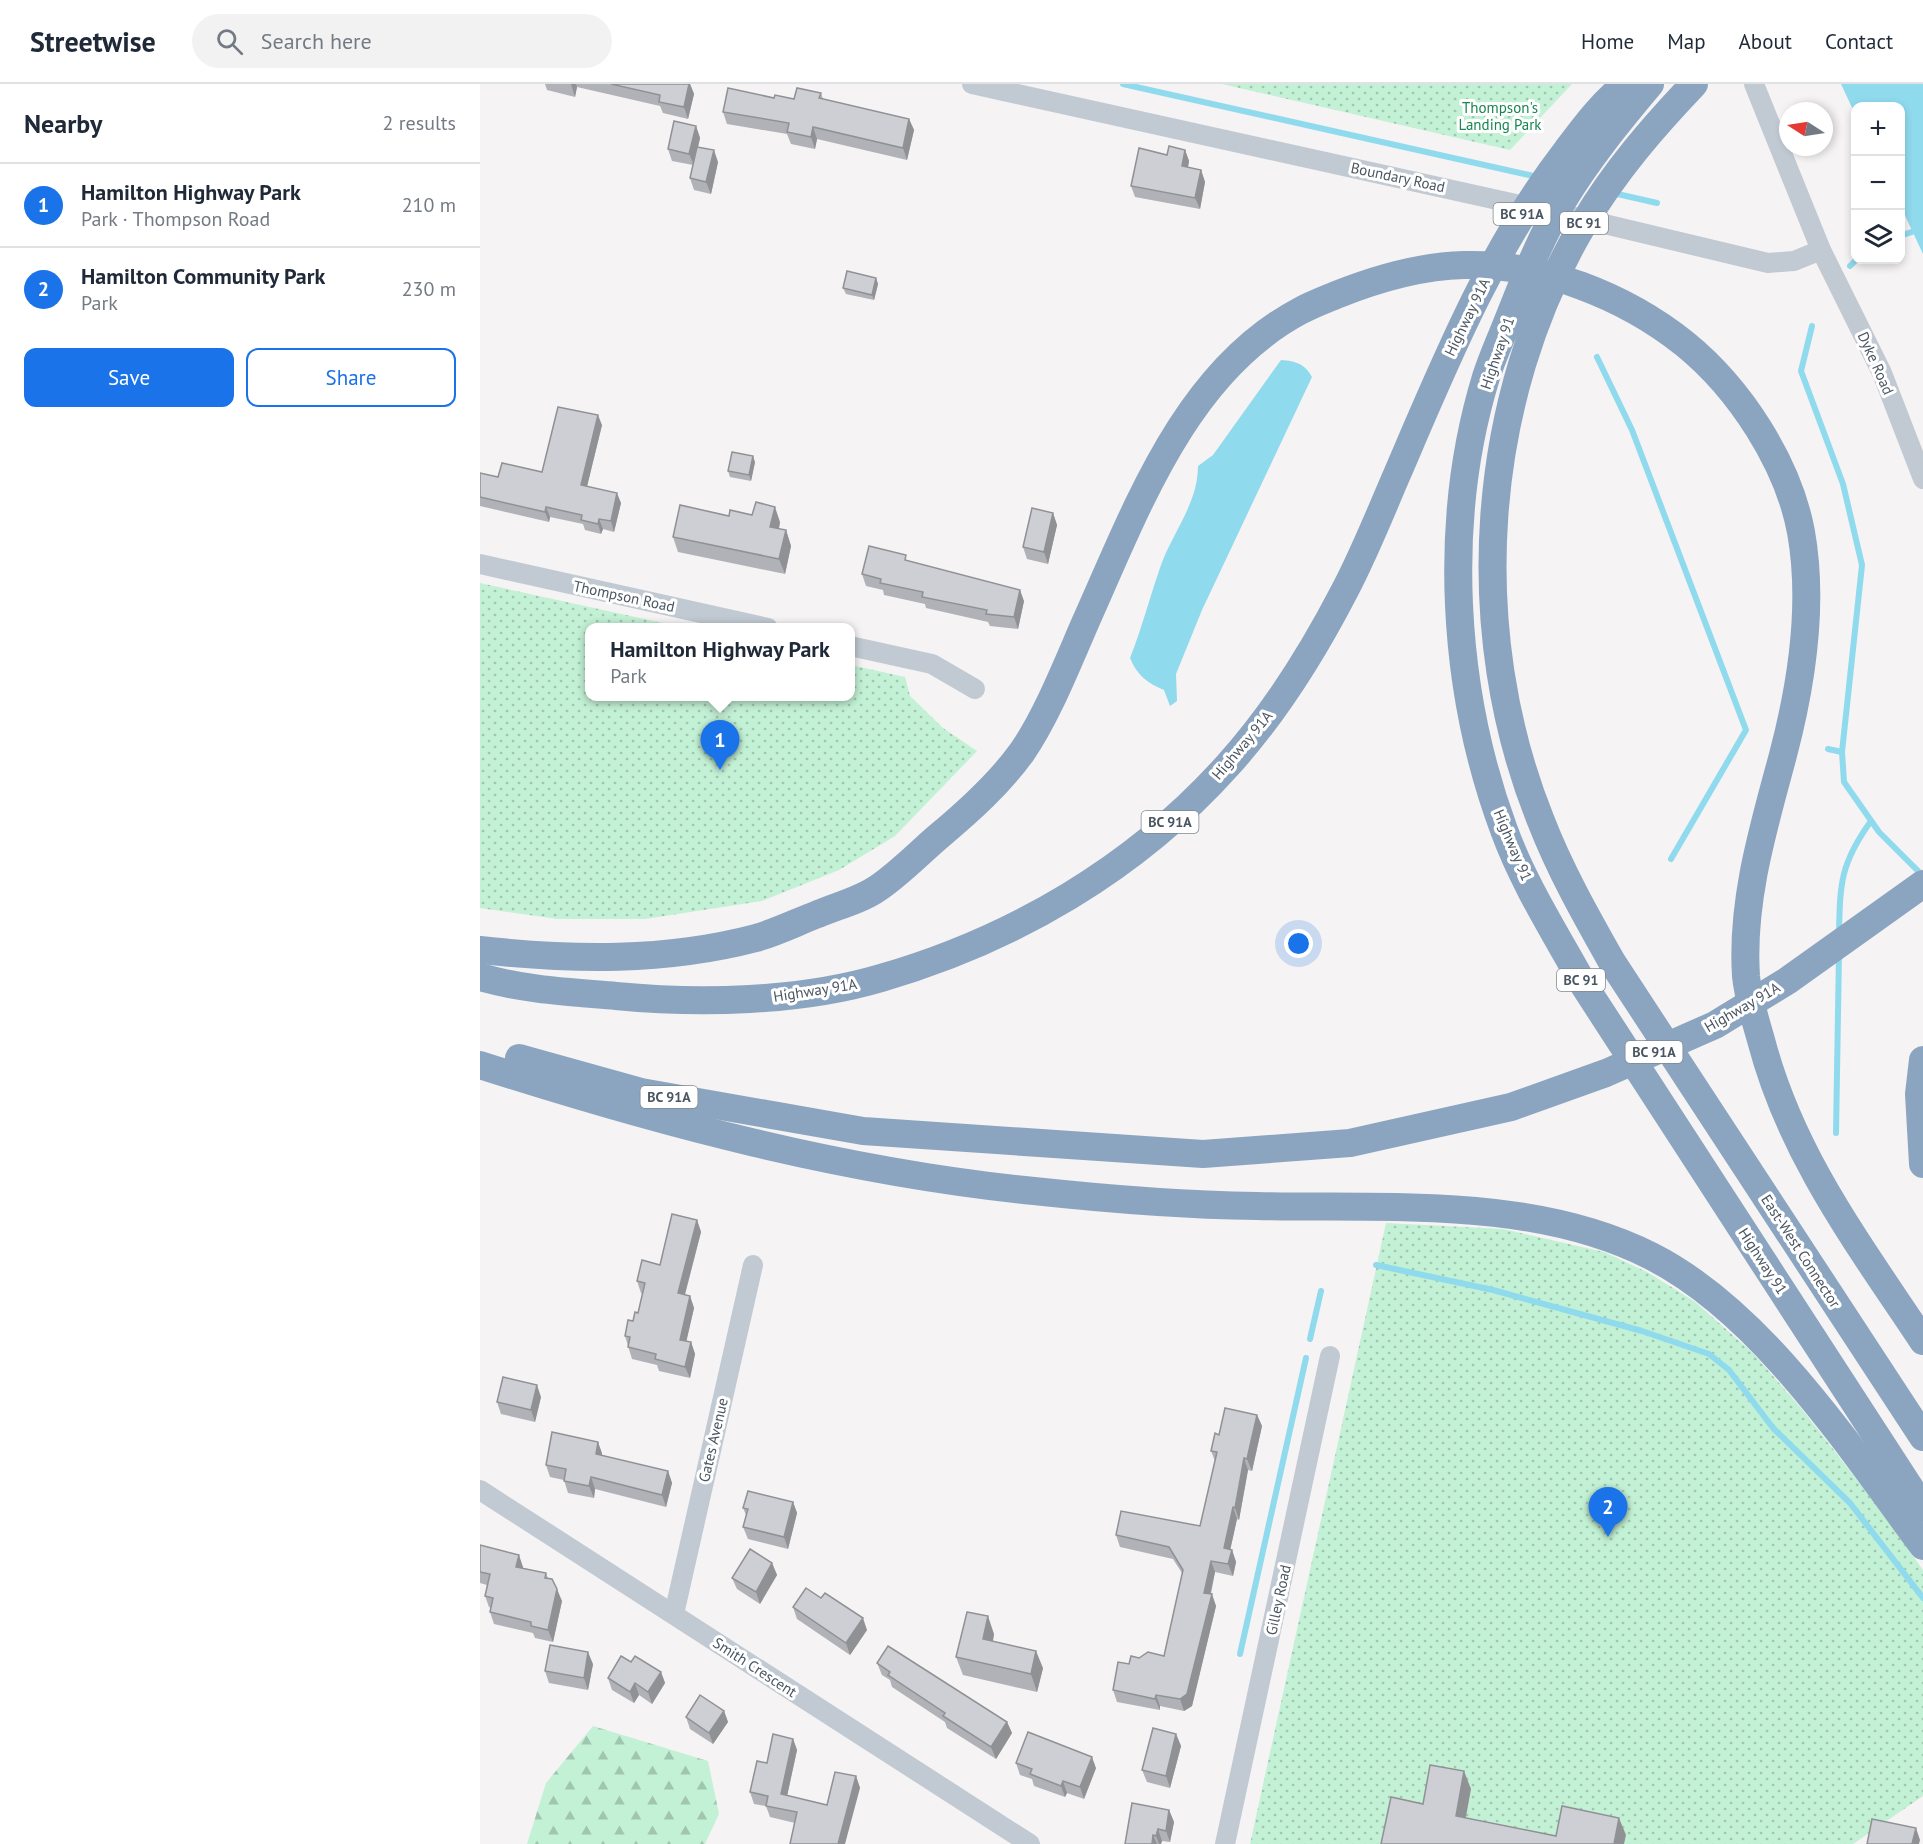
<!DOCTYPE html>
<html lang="en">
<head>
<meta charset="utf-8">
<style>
  body { margin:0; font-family:"PT Sans",sans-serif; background:#f2f2f3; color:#1f2937 }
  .controls { position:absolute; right:18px; top:18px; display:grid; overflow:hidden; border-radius:12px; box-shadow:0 3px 9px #0003 }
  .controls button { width:54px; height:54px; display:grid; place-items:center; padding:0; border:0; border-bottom:2px solid #e0e1e3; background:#fff; color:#1f2937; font:30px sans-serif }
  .compass { position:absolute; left:1299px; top:18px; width:54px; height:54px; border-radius:50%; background:#fff; box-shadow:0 3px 9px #0003; rotate:282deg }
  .you { position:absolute; left:819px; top:860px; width:21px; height:21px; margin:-15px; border:4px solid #fff; border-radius:50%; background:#1a73e8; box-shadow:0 0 0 9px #1a73e833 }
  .badge { display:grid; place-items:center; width:39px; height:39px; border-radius:50%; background:#1a73e8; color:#fff; font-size:20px; font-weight:700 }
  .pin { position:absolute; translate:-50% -50px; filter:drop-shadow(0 2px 3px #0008) }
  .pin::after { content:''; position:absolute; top:32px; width:21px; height:18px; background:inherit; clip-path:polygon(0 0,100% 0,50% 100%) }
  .popup { position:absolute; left:105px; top:539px; width:270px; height:78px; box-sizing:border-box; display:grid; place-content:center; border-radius:12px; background:#fff; filter:drop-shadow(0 2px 4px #0005); font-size:20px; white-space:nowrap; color:#747a83 }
  .popup b { font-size:22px; color:#1f2937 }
  .popup::after { content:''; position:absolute; left:50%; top:100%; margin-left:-12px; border:12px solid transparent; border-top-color:#fff }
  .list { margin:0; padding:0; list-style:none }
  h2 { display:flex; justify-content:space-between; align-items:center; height:78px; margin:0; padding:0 24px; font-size:26px }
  h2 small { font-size:20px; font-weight:400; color:#747a83 }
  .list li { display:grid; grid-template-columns:39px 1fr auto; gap:18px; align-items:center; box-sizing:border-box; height:84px; padding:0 24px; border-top:2px solid #e0e1e3 }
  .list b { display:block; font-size:22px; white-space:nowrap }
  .list p { margin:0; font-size:20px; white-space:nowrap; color:#747a83 }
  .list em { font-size:20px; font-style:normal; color:#747a83 }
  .actions { display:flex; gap:12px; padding:18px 24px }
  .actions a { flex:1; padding:14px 0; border:2px solid #1a73e8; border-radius:12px; text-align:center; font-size:21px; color:#1a73e8 }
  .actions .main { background:#1a73e8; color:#fff }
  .icon { flex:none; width:33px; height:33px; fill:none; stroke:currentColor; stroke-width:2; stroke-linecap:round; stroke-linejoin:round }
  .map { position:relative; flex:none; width:1443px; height:1760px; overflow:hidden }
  header { display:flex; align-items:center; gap:36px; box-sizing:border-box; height:84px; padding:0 30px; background:#fff; border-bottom:2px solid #e0e1e3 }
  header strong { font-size:28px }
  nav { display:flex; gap:33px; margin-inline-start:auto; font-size:21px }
  .search { width:420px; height:54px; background:#f2f2f3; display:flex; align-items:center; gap:15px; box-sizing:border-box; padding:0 21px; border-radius:33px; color:#747a83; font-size:22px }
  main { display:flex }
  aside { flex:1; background:#fff }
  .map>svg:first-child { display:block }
</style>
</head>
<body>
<header>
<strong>Streetwise</strong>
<div class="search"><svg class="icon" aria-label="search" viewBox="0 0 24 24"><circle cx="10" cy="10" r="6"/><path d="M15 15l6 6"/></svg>Search here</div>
<nav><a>Home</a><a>Map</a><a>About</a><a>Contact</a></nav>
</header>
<main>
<aside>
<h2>Nearby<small>2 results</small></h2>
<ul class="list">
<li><span class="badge">1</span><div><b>Hamilton Highway Park</b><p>Park · Thompson Road</p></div><em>210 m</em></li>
<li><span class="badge">2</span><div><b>Hamilton Community Park</b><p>Park</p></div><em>230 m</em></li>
</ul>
<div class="actions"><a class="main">Save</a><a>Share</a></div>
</aside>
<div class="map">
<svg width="1443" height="1760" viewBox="0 0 1443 1760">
  <defs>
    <pattern id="forest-firs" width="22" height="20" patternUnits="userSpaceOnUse" patternTransform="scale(1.5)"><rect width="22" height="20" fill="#c3f1d5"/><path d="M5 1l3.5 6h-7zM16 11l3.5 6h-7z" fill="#a0c6b0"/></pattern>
    <pattern id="park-dots" width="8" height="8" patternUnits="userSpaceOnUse" patternTransform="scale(1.5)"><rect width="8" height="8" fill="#c3f1d5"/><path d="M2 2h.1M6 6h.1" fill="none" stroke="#a0c6b0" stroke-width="1.8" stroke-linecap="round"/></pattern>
  </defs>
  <rect width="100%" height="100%" fill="#f5f3f3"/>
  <polygon fill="url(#forest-firs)" points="113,1642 228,1677 239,1730 225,1760 47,1760 66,1699"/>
  <g fill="url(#park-dots)">
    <polygon points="742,0 1092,0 1030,66"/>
    <polygon points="0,499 201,543 110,544 110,612 370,612 371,581 425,593 430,612 463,644 497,667 415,752 359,786 282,817 165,835 78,835 0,824"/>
    <polygon points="906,1139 1023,1145 1124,1168 1167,1188 1214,1217 1273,1269 1321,1324 1395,1419 1443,1486 1443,1712 1373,1760 770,1760"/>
  </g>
  <g fill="#90daee">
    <polygon points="1361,0 1443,0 1443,170 1421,123 1420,22 1376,22 1375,30"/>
    <path d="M801 276C816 277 825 280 832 293L722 526 696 590 697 617 690 622 684 606C667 599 657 591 650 574 662 544 670 512 681 481 693 448 718 419 718 382L733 371Z"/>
  </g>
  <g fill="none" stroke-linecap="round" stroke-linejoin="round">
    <g stroke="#90daee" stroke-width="6">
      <polyline points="643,0 1058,93"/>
      <polyline points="1133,109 1177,119"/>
      <polyline points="1420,152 1443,144"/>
      <polyline points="1370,182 1376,176"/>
      <polyline points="1332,242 1321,287 1363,400 1382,481 1362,668 1364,698 1399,748 1443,792"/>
      <polyline points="1117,273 1152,346 1266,646 1191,775"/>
      <polyline points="1348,665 1362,668"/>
      <path d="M1359 850C1360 800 1360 780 1391 737"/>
      <polyline points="1356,1049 1359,869"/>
      <polyline points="896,1181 1013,1206 1162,1247 1229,1270 1249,1286 1293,1344 1370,1419 1443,1514"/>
      <polyline points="830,1255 841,1207"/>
      <polyline points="760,1570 826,1274"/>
    </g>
    <g stroke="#c1cad2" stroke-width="20">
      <polyline points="492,0 1058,125"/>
      <polyline points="1274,0 1341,166 1402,289 1443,395"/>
      <polyline points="1095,133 1288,179 1314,177 1341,166"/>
      <polyline points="0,480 288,544"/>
      <polyline points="370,562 452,580 495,605"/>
      <polyline points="0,1406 550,1760"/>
      <polyline points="194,1530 273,1181"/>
      <polyline points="745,1760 850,1272"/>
    </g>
    <g stroke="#8ba5c1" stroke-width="28">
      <path d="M1170 0C1139 37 1107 76 1082 118 1061 153 1046 191 1031 229 1023 250 1013 271 1006 293 962 437 972 606 1024 746 1044 801 1077 852 1105 903L1443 1424"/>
      <path d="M1214 0C1173 43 1135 87 1104 139 999 315 984 547 1061 737 1080 786 1106 832 1132 878L1443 1353"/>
      <path d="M0 866C93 876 184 878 276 854 297 848 317 838 338 830 357 822 381 816 398 804 420 789 439 769 459 752 489 727 519 700 542 668 567 632 588 578 606 537 656 426 705 288 820 227 831 221 844 216 856 211 896 195 941 182 984 181 1062 179 1145 212 1205 260 1259 304 1308 378 1321 448 1334 521 1322 599 1303 671 1284 742 1261 816 1266 892 1268 913 1275 935 1281 956 1311 1071 1378 1159 1443 1257"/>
      <path d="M0 893C45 906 90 908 136 912 220 920 320 918 401 894 533 856 656 784 748 681 795 629 833 568 865 506 885 468 901 427 918 388 966 276 1012 163 1087 66 1105 42 1122 19 1146 0"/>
      <polyline points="39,974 161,1008 383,1047 723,1070 870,1059 1031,1023 1126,989 1235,941 1307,897 1443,800"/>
      <polyline points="1443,976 1439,1010 1443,1080"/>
      <path d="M0 981C181 1039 364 1088 554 1107 628 1115 703 1121 777 1122 907 1125 1052 1112 1171 1172 1282 1228 1370 1364 1443 1462"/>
    </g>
  </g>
  <g fill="#b0b2b7">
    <polygon points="65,0 210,0 214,10 208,35 183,29 180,22 97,3 95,13 67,6"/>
    <polygon points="341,9 343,15 429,35 434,46 427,76 337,55 335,65 311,60 307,50 247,40 243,28 294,14 314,15"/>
    <polygon points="216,42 220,54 218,63 238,78 231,110 214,106 210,94 213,81 192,77 188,65"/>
    <polygon points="705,66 709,77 708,83 721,86 725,98 720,125 655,113 651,102 687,71"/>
    <polygon points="396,194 398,200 394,216 366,210 363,204"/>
    <polygon points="122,341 107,402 141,419 134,448 123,445 121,450 105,446 103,440 70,433 69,438 0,422 0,389 18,393 62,388"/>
    <polygon points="275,378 271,397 250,393 248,387"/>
    <polygon points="573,429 577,441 568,480 547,475 543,463"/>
    <polygon points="249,432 300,438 299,445 306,446 311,462 305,490 198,468 193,453"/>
    <polygon points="429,477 544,517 538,545 510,542 508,538 446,524 445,520 404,511 403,506 386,502 382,490"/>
    <polygon points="217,1136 221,1148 205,1211 210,1212 214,1224 206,1257 211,1258 215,1270 210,1294 179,1287 177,1281 152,1275 145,1252 158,1229 162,1210 161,1209 157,1197 180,1181"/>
    <polygon points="61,1313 55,1338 21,1330 17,1318"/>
    <polygon points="777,1331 782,1342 772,1387 768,1386 759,1436 757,1435 750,1466 752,1466 756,1478 753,1492 735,1488 731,1510 736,1522 712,1622 704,1627 680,1622 680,1626 637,1618 633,1606 649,1580 659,1574 684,1572 702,1489 693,1475 640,1463 636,1451 720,1442 735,1377 731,1367 739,1351"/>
    <polygon points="122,1369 122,1372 188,1387 192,1399 186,1423 115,1405 114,1414 88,1409 84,1396 70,1393 66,1381"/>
    <polygon points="313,1418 317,1429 308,1465 268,1455 263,1443 266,1431 263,1424"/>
    <polygon points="0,1461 43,1483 43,1484 66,1489 68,1494 82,1517 73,1558 55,1554 53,1549 14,1540 10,1528 11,1524 9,1523 5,1512 7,1501 0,1499"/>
    <polygon points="292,1479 297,1491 280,1520 257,1505 252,1494"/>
    <polygon points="313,1523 387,1546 370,1571 317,1535"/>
    <polygon points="514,1550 513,1557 563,1584 557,1608 483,1591 476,1573"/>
    <polygon points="151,1578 181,1588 185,1599 172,1620 159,1611 154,1619 132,1606 128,1594"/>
    <polygon points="397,1579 527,1638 532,1649 516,1675 467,1644 465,1638 412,1603 410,1596 402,1591"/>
    <polygon points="113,1580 108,1606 69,1599 65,1587"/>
    <polygon points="244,1627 248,1638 233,1660 210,1645 206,1633"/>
    <polygon points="696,1650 701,1662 690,1704 667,1698 662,1686"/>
    <polygon points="313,1655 317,1666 307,1711 347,1721 376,1692 380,1704 315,1739 290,1733 286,1722 274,1720 270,1708 287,1679"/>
    <polygon points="536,1679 616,1684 604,1715 587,1709 585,1713 554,1702 552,1695 540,1691"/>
    <polygon points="689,1726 694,1738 690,1758 682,1757 681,1760 645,1760"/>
  </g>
  <g fill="#909195">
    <polygon points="91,0 96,0 97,3 95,13"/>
    <polygon points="209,0 210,0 214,10 208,35 204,23"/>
    <polygon points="429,35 434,46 427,76 423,64"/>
    <polygon points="216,42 220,54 214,81 209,70"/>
    <polygon points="333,43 337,55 335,65 331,53"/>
    <polygon points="234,66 238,78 231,110 226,98"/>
    <polygon points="705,66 709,77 706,94 702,82"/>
    <polygon points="721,86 725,98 720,125 715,114"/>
    <polygon points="396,194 398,200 394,216 392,211"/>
    <polygon points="118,331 122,341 105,411 101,401"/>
    <polygon points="273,372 275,378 271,397 269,391"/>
    <polygon points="137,409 141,419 134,448 131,437"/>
    <polygon points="66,423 70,433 69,438 65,428"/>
    <polygon points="295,423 300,438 296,458 290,443"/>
    <polygon points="573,429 577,441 568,480 564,468"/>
    <polygon points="119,435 123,445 121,450 118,440"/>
    <polygon points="306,446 311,462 305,490 299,475"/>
    <polygon points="540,506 544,517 538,545 534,533"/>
    <polygon points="217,1136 221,1148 202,1221 198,1209"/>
    <polygon points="210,1212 214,1224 204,1268 200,1256"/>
    <polygon points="211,1258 215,1270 210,1294 205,1283"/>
    <polygon points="57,1301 61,1313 55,1338 51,1326"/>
    <polygon points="777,1331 782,1342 772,1387 767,1375"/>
    <polygon points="118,1358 122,1369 120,1382 116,1370"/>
    <polygon points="764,1374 768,1386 759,1436 755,1424"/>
    <polygon points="188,1387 192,1399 186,1423 182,1411"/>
    <polygon points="111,1393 115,1405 114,1414 109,1402"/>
    <polygon points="313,1418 317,1429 308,1465 304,1453"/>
    <polygon points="753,1423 757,1435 748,1476 744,1464"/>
    <polygon points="752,1466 756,1478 753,1492 748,1480"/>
    <polygon points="39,1471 43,1483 40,1495 36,1483"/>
    <polygon points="731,1477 735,1488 728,1520 724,1509"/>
    <polygon points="292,1479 297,1491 280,1520 276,1508"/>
    <polygon points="77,1505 82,1517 73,1558 68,1546"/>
    <polygon points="732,1510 736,1522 712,1622 704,1627 700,1615"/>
    <polygon points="508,1532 514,1550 510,1572 503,1555"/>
    <polygon points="383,1534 387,1546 370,1571 366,1559"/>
    <polygon points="556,1567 563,1584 557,1608 551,1590"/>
    <polygon points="108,1568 113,1580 108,1606 104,1594"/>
    <polygon points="181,1588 185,1599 172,1620 168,1608"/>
    <polygon points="155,1599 159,1611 154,1619 150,1608"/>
    <polygon points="676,1611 680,1622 680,1626 675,1615"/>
    <polygon points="244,1627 248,1638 233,1660 229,1649"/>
    <polygon points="527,1638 532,1649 516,1675 511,1663"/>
    <polygon points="696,1650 701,1662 690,1704 686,1692"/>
    <polygon points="313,1655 317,1666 305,1722 301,1710"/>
    <polygon points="612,1673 616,1684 604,1715 600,1703"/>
    <polygon points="984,1687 991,1705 983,1749 976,1732"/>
    <polygon points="376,1692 380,1704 365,1760 358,1760"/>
    <polygon points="583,1697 587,1709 585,1713 581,1702"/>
    <polygon points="689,1726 694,1738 690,1758 686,1747"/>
    <polygon points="1139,1734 1146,1751 1144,1760 1134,1760"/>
    <polygon points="1436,1744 1440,1756 1439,1760 1432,1760"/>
    <polygon points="678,1745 682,1757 681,1760 679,1760 676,1752"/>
    <polygon points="673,1751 677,1760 672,1760"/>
  </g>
  <g fill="#cdcfd5" stroke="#909195" stroke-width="1.5">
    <polygon points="131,0 209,0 204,23 179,18 180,11"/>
    <polygon points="248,4 294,14 295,11 314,15 317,4 341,9 339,14 429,35 423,64 333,43 331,53 307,48 309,39 243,28"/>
    <polygon points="194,37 216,42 209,70 188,65"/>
    <polygon points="689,62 705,66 702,82 721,86 715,114 651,102 659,64 687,71"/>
    <polygon points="217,63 234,66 226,98 210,94"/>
    <polygon points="367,187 396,194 392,211 363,204"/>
    <polygon points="78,323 118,331 101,401 137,409 131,437 119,435 118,440 101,436 102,431 66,423 65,428 0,413 0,389 18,393 22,379 62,388"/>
    <polygon points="252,368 273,372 269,391 248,387"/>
    <polygon points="276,418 295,423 290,443 306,446 299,475 193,453 200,421 249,432 250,426 272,431"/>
    <polygon points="552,424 573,429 564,468 543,463"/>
    <polygon points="389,462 426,471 425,476 540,506 534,533 506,530 507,526 442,513 443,508 400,499 401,495 382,490"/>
    <polygon points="192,1130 217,1136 198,1209 210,1212 200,1256 211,1258 205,1283 175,1275 176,1270 148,1263 150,1253 145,1252 148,1236 153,1237 155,1228 158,1229 165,1199 157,1197 162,1176 180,1181"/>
    <polygon points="23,1293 57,1301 51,1326 17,1318"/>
    <polygon points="745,1324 777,1331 767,1375 764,1374 755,1424 753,1423 744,1464 752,1466 748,1480 731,1477 724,1509 732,1510 707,1610 700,1615 676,1611 675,1615 633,1606 638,1578 649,1580 651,1572 659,1574 668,1568 684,1572 703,1486 689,1463 636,1451 641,1427 720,1442 737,1368 731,1367 735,1349 739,1351"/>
    <polygon points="72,1348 118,1358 116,1370 188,1387 182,1411 111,1393 109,1402 84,1397 86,1385 66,1381"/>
    <polygon points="268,1407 313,1418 304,1453 263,1443 268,1425 263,1424"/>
    <polygon points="0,1461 39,1471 36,1483 66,1489 65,1494 72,1495 77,1505 68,1546 51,1542 51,1538 10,1528 13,1514 5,1512 10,1490 0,1488"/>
    <polygon points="270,1465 292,1479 276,1508 252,1494"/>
    <polygon points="326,1504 341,1514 345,1509 383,1534 366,1559 313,1523"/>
    <polygon points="487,1528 508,1532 503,1555 556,1567 551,1590 476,1573"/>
    <polygon points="70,1561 108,1568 104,1594 65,1587"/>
    <polygon points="408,1562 527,1638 511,1663 463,1632 465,1629 408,1591 410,1588 397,1579"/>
    <polygon points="141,1572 151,1578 155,1572 181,1588 168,1608 155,1599 150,1608 128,1594"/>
    <polygon points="220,1611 244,1627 229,1649 206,1633"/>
    <polygon points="673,1644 696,1650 686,1692 662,1686"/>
    <polygon points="548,1648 612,1673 600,1703 583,1697 581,1702 550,1690 552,1685 536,1679"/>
    <polygon points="293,1650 313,1655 301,1710 347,1721 355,1688 376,1692 358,1760 310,1760 317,1728 286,1722 288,1712 270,1708 277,1677 287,1679"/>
    <polygon points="950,1681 984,1687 976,1732 1076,1752 1082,1722 1139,1734 1134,1760 901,1760 911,1713 943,1720"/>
    <polygon points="652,1719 689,1726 686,1747 678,1745 676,1752 673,1751 672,1760 645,1760"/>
    <polygon points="1392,1735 1436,1744 1432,1760 1387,1760"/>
  </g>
  <g text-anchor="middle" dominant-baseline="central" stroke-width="6" stroke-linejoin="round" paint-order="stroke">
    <g fill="#fff" stroke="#808990" stroke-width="1.5">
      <rect x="1013.5" y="119" width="57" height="22" rx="4.5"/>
      <rect x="1080" y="128" width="48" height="22" rx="4.5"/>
      <rect x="661.5" y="727" width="57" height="22" rx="4.5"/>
      <rect x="1077" y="885" width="48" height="22" rx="4.5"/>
      <rect x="1145.5" y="957" width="57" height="22" rx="4.5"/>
      <rect x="160.5" y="1002" width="57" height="22" rx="4.5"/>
    </g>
    <g font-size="14" font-weight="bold" fill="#4a5661">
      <text x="1042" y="130">BC 91A</text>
      <text x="1104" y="139">BC 91</text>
      <text x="690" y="738">BC 91A</text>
      <text x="1101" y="896">BC 91</text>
      <text x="1174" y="968">BC 91A</text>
      <text x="189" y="1013">BC 91A</text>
    </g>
    <g font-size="15" fill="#17864f" stroke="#fff">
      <text x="1020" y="23">Thompson's<tspan x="1020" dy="17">Landing Park</tspan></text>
    </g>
    <g font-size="15" fill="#4a5661" stroke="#fff">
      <text transform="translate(918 93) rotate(12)">Boundary Road</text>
      <text transform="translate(987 233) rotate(-64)">Highway 91A</text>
      <text transform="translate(1017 269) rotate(-71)">Highway 91</text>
      <text transform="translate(1396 279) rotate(66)">Dyke Road</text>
      <text transform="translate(144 512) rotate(12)">Thompson Road</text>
      <text transform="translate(762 661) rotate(-50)">Highway 91A</text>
      <text transform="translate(1033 761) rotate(67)">Highway 91</text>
      <text transform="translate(335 906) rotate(-9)">Highway 91A</text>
      <text transform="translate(1262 923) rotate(-30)">Highway 91A</text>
      <text transform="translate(1321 1167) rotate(57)">East-West Connector</text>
      <text transform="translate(1283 1177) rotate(57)">Highway 91</text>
      <text transform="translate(233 1356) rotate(-77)">Gates Avenue</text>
      <text transform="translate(798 1516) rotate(-78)">Gilley Road</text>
      <text transform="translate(275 1583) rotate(33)">Smith Crescent</text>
    </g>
  </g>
</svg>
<div class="controls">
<button>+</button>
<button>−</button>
<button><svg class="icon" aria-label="layers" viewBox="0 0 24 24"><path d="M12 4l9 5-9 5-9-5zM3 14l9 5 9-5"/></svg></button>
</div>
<svg class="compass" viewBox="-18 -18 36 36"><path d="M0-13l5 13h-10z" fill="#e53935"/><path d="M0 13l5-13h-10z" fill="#747a83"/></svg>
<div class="you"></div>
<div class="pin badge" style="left:240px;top:686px">1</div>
<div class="popup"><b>Hamilton Highway Park</b>Park</div>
<div class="pin badge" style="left:1128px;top:1453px">2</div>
</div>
</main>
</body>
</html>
